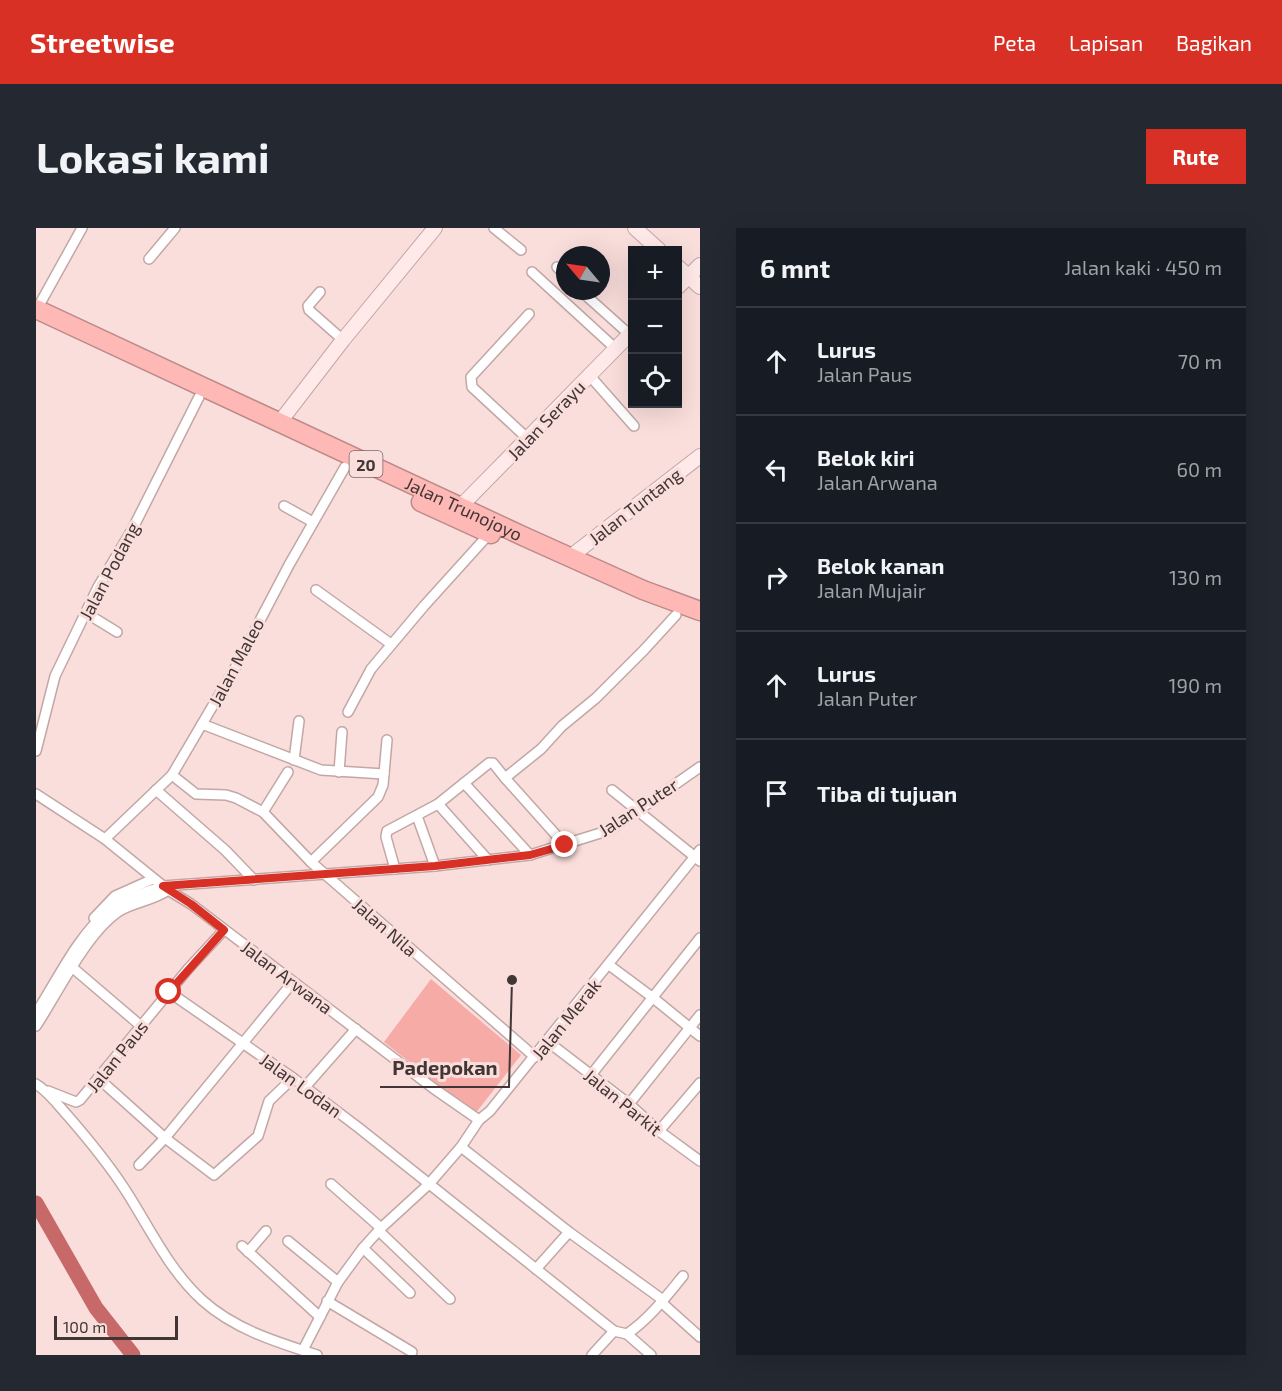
<!DOCTYPE html>
<html lang="id">
<head>
<meta charset="utf-8">
<style>
  body { margin:0; font-family:"Exo 2",sans-serif; background:#242831; color:#f1f3f6 }
  .controls { position:absolute; right:18px; top:18px; display:grid; overflow:hidden; border-radius:0px; box-shadow:0 6px 24px #0002 }
  .controls button { width:54px; height:54px; display:grid; place-items:center; padding:0; border:0; border-bottom:2px solid #363941; background:#171b24; color:#f1f3f6; font:30px sans-serif }
  .compass { position:absolute; left:520px; top:18px; width:54px; height:54px; border-radius:50%; background:#171b24; box-shadow:0 6px 24px #0002; rotate:299deg }
  .scale { position:absolute; left:18px; bottom:15px; width:124px; box-sizing:border-box; padding-left:6px; border:3px solid #413635; border-top:0; font-size:16px; line-height:21px; white-space:nowrap; color:#413635; -webkit-text-stroke:4px #fadedc; paint-order:stroke }
  .stop { position:absolute; width:18px; height:18px; margin:-14px; border:4px solid #d93025; border-radius:50%; background:#fff }
  .stop.end { background:#d93025; border-color:#fff; box-shadow:0 2px 6px #0008 }
  .list { margin:0; padding:0; list-style:none }
  h2 { display:flex; justify-content:space-between; align-items:center; height:78px; margin:0; padding:0 24px; font-size:26px }
  h2 small { font-size:20px; font-weight:400; color:#9ea1a6 }
  .list li { display:grid; grid-template-columns:39px 1fr auto; gap:18px; align-items:center; box-sizing:border-box; height:108px; padding:0 24px; border-top:2px solid #363941 }
  .list b { display:block; font-size:22px; white-space:nowrap }
  .list p { margin:0; font-size:20px; white-space:nowrap; color:#9ea1a6 }
  .list em { font-size:20px; font-style:normal; color:#9ea1a6 }
  .icon { flex:none; width:33px; height:33px; fill:none; stroke:currentColor; stroke-width:2; stroke-linecap:round; stroke-linejoin:round }
  .map { position:relative; flex:none; width:664px; height:1127px; overflow:hidden; border-radius:0px }
  header { display:flex; align-items:center; gap:36px; box-sizing:border-box; height:84px; padding:0 30px; background:#d93025; color:#fff }
  header strong { font-size:28px }
  nav { display:flex; gap:33px; margin-inline-start:auto; font-size:21px }
  .intro { display:flex; align-items:center; justify-content:space-between; box-sizing:border-box; height:144px; padding:0 36px }
  h1 { margin:0; font-size:42px }
  .button { padding:15px 27px; border-radius:0px; background:#d93025; color:#fff; font-size:21px; font-weight:700 }
  main { display:flex; gap:36px; padding:0 36px }
  aside { flex:1; background:#171b24; border-radius:0px; box-shadow:0 6px 24px #0002 }
  .map>svg:first-child { display:block }
</style>
</head>
<body>
<header>
<strong>Streetwise</strong>
<nav><a>Peta</a><a>Lapisan</a><a>Bagikan</a></nav>
</header>
<div class="intro"><h1>Lokasi kami</h1><a class="button">Rute</a></div>
<main>
<div class="map">
<svg width="664" height="1127" viewBox="0 0 664 1127">
  <rect width="100%" height="100%" fill="#fadedc"/>
  <polygon fill="#f7aba7" points="395,751 485,827 439,886 348,814"/>
  <g fill="none" stroke-linecap="round" stroke-linejoin="round">
    <polyline stroke="#c76968" stroke-width="15" points="0,975 60,1080 97,1127"/>
    <g stroke="#c2a7a6" stroke-width="12">
      <g id="street">
        <polyline points="458,0 485,22"/>
        <polyline points="113,31 139,0"/>
        <polyline points="521,39 529,47"/>
        <polyline points="496,44 580,121"/>
        <polyline points="545,63 594,107"/>
        <polyline points="284,64 272,78 273,82 307,112"/>
        <polyline points="1,81 46,0"/>
        <polyline points="554,148 598,198"/>
        <polyline points="491,210 436,159 435,149 493,86"/>
        <polyline points="248,278 277,294"/>
        <polyline points="280,362 355,416"/>
        <polyline points="50,385 81,404"/>
        <polyline points="312,484 335,441 388,378 454,305"/>
        <polyline points="166,496 285,542 348,546"/>
        <polyline points="0,523 19,448 62,359 97,300 163,169"/>
        <polyline points="258,532 263,493"/>
        <polyline points="303,544 306,504"/>
        <polyline points="136,547 160,566 190,567 200,570 227,584 275,634 499,829"/>
        <polyline points="469,550 529,617"/>
        <polyline points="428,555 494,627"/>
        <polyline points="120,562 189,622 218,652"/>
        <polyline points="576,562 664,633"/>
        <polyline points="0,566 69,611 132,662 155,676 397,860 443,892"/>
        <polyline points="402,576 452,632"/>
        <polyline points="227,584 252,544"/>
        <polyline points="381,588 399,638"/>
        <polyline points="69,611 136,547 199,440 253,337 309,239"/>
        <polyline points="275,634 342,569 347,557 351,512"/>
        <polyline points="359,641 350,609 351,603 402,576 453,535 457,535 469,550 505,521 526,498 560,470 608,422 640,387"/>
        <polyline points="58,690 79,668 117,651"/>
        <polyline points="573,737 616,769 664,808"/>
        <polyline points="37,740 105,798"/>
        <polyline points="133,764 257,850 323,900 578,1103"/>
        <path d="M0 785C22 751 41 709 72 683 88 670 108 665 127 658L399 638 494 627 574 602 664 539"/>
        <path d="M0 798C22 765 51 703 85 682 99 674 118 672 132 662"/>
        <polyline points="511,813 593,876 623,903 664,933"/>
        <polyline points="555,847 664,710"/>
        <polyline points="62,850 129,910 257,754"/>
        <path d="M0 856C13 864 22 877 32 888 52 911 71 934 88 960 113 998 132 1041 166 1072 198 1101 240 1114 281 1127"/>
        <polyline points="269,859 320,801"/>
        <polyline points="12,863 40,874 44,872 152,741 188,702"/>
        <polyline points="593,876 664,787"/>
        <polyline points="623,903 664,855"/>
        <polyline points="425,919 533,1004 627,1072"/>
        <polyline points="103,937 129,910 178,947 222,908 233,873 257,850"/>
        <polyline points="295,956 345,1000"/>
        <polyline points="343,1003 414,1071"/>
        <polyline points="252,1013 302,1054"/>
        <polyline points="206,1018 284,1089"/>
        <polyline points="327,1020 374,1065"/>
        <polyline points="212,1024 230,1003"/>
        <polyline points="500,1041 533,1004"/>
        <polyline points="291,1073 376,1124"/>
        <polyline points="625,1074 664,1109"/>
        <polyline points="591,1106 615,1127"/>
        <polyline points="267,1122 302,1054 327,1020 345,1000 393,956 425,919 443,892 454,883 664,622"/>
        <path d="M556 1127 578 1103 591 1106C613 1091 630 1069 647 1048"/>
      </g>
    </g>
    <g stroke="#c2a7a6" stroke-width="16">
      <g id="secondary">
        <polyline points="599,0 623,22"/>
        <polyline points="642,39 664,59"/>
        <polyline points="642,59 664,37"/>
        <polyline points="243,195 307,112 399,0"/>
        <polyline points="424,279 596,104"/>
        <polyline points="534,329 664,228"/>
      </g>
    </g>
    <g stroke="#bc8a88" stroke-width="21">
      <g id="highway">
        <path id="s1" d="M0 81 489 309 607 362 664 383"/>
        <polyline points="385,274 455,306"/>
      </g>
    </g>
    <use href="#street" stroke="#fff" stroke-width="9"/>
    <use href="#secondary" stroke="#ffeae9" stroke-width="14"/>
    <use href="#highway" stroke="#feb8b5" stroke-width="18"/>
  </g>
  <g fill="none" stroke-linecap="round" stroke-linejoin="round">
    <polyline stroke="#d93025" stroke-width="8" points="133,764 188,702 155,676 127,658 399,638 494,627 529,617"/>
  </g>
  <g text-anchor="middle" dominant-baseline="central" stroke-width="6" stroke-linejoin="round" paint-order="stroke">
    <rect fill="#fadedc" stroke="#786867" stroke-width="1.5" x="313.5" y="223" width="33" height="26" rx="4.5"/>
    <g font-size="16" font-weight="bold" fill="#413635">
      <text x="330" y="236">20</text>
    </g>
    <g font-size="18" fill="#413635" stroke="#fadedc">
      <text transform="translate(510 192) rotate(-46)">Jalan Serayu</text>
      <text transform="translate(599 278) rotate(-38)">Jalan Tuntang</text>
      <text stroke="none"><textPath href="#s1" startOffset="472">Jalan Trunojoyo</textPath></text>
      <text transform="translate(73 343) rotate(-62)">Jalan Podang</text>
      <text transform="translate(200 434) rotate(-62)">Jalan Maleo</text>
      <text transform="translate(602 579) rotate(-33)">Jalan Puter</text>
      <text transform="translate(349 699) rotate(41)">Jalan Nila</text>
      <text transform="translate(251 749) rotate(37)">Jalan Arwana</text>
      <text transform="translate(530 791) rotate(-51)">Jalan Merak</text>
      <text transform="translate(81 828) rotate(-51)">Jalan Paus</text>
      <text transform="translate(265 857) rotate(36)">Jalan Lodan</text>
      <text transform="translate(587 874) rotate(39)">Jalan Parkit</text>
    </g>
  </g>
  <path fill="none" stroke="#413635" stroke-width="2" d="M476 752L473 859H344"/>
  <circle fill="#413635" stroke="#fadedc" stroke-width="2" cx="476" cy="752" r="6"/>
  <g font-size="20" text-anchor="middle" font-weight="bold" fill="#413635" stroke="#fadedc" stroke-width="6" stroke-linejoin="round" paint-order="stroke">
    <text x="409" y="847">Padepokan</text>
  </g>
</svg>
<div class="controls">
<button>+</button>
<button>−</button>
<button><svg class="icon" aria-label="locate" viewBox="0 0 24 24"><circle cx="12" cy="12" r="6"/><path d="M12 2v4M12 18v4M2 12h4M18 12h4"/></svg></button>
</div>
<svg class="compass" viewBox="-18 -18 36 36"><path d="M0-13l5 13h-10z" fill="#e53935"/><path d="M0 13l5-13h-10z" fill="#9ea1a6"/></svg>
<div class="scale">100 m</div>
<div class="stop" style="left:133px;top:764px"></div>
<div class="stop end" style="left:529px;top:617px"></div>
</div>
<aside>
<h2>6 mnt<small>Jalan kaki · 450 m</small></h2>
<ul class="list">
<li><svg class="icon" aria-label="ahead" viewBox="0 0 24 24"><path d="M12 20V5M6 11l6-6 6 6"/></svg><div><b>Lurus</b><p>Jalan Paus</p></div><em>70 m</em></li>
<li><svg class="icon" aria-label="left" viewBox="0 0 24 24"><path d="M17 20v-9H6M10 6l-5 5 5 5"/></svg><div><b>Belok kiri</b><p>Jalan Arwana</p></div><em>60 m</em></li>
<li><svg class="icon" aria-label="right" viewBox="0 0 24 24"><path d="M7 20v-9h11M14 6l5 5-5 5"/></svg><div><b>Belok kanan</b><p>Jalan Mujair</p></div><em>130 m</em></li>
<li><svg class="icon" aria-label="ahead" viewBox="0 0 24 24"><path d="M12 20V5M6 11l6-6 6 6"/></svg><div><b>Lurus</b><p>Jalan Puter</p></div><em>190 m</em></li>
<li><svg class="icon" aria-label="arrive" viewBox="0 0 24 24"><path d="M6 21V4h12l-3 4 3 4H6"/></svg><div><b>Tiba di tujuan</b></div></li>
</ul>
</aside>
</main>
</body>
</html>
